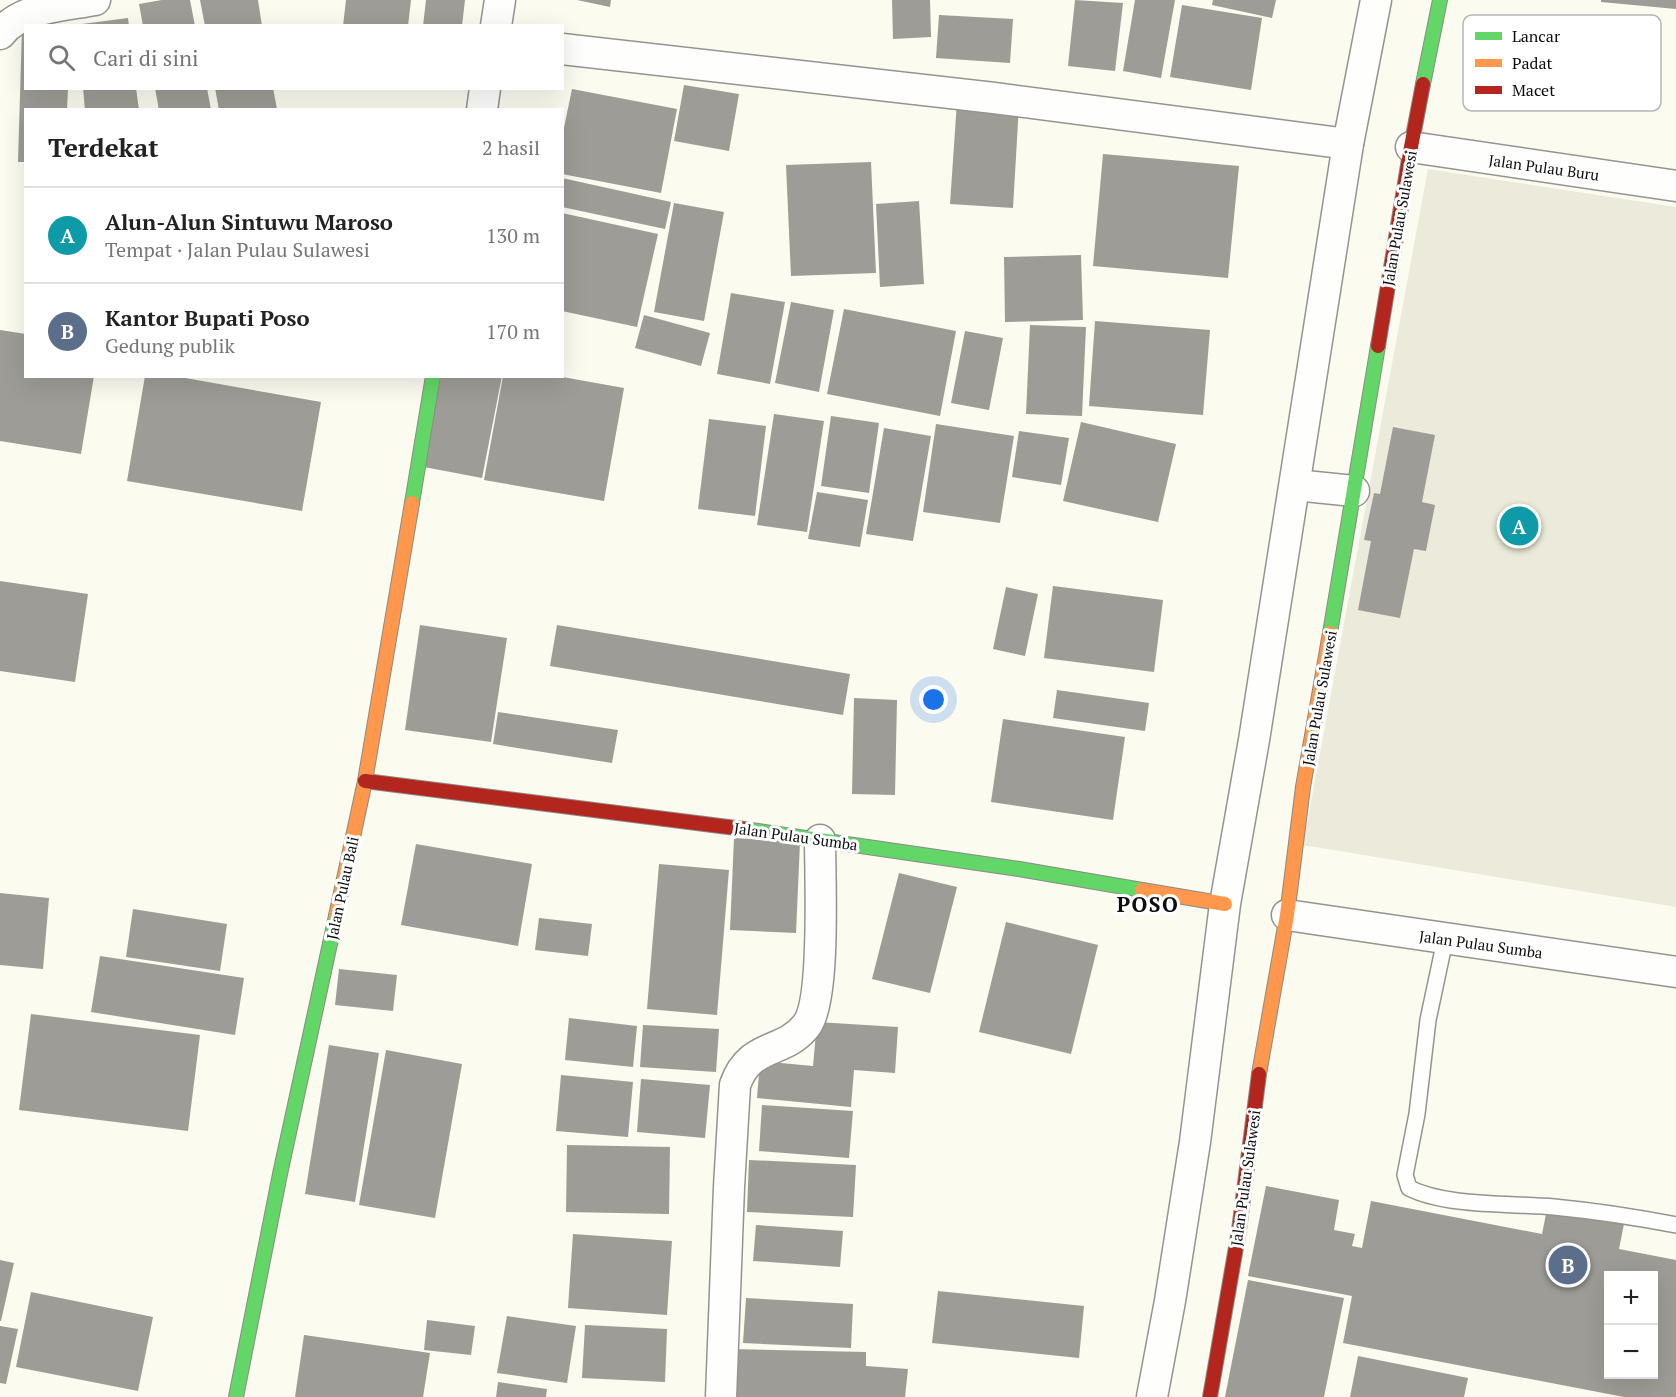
<!DOCTYPE html>
<html lang="id">
<head>
<meta charset="utf-8">
<style>
  body { margin:0; font-family:"PT Serif",serif; background:#f2f2f2; color:#222 }
  .controls { position:absolute; right:18px; bottom:18px; display:grid; overflow:hidden; border-radius:0px; box-shadow:0 6px 24px #0002 }
  .controls button { width:54px; height:54px; display:grid; place-items:center; padding:0; border:0; border-bottom:2px solid #e0e0e0; background:#fff; color:#222; font:30px sans-serif }
  .you { position:absolute; left:934px; top:700px; width:21px; height:21px; margin:-15px; border:4px solid #fff; border-radius:50%; background:#1a73e8; box-shadow:0 0 0 9px #1a73e833 }
  .badge { display:grid; place-items:center; width:39px; height:39px; border-radius:50%; background:#7c3aed; color:#fff; font-size:20px; font-weight:700 }
  .pin { position:absolute; translate:-50% -50%; border:3px solid #fff; box-shadow:0 2px 6px #0006 }
  .list { margin:0; padding:0; list-style:none }
  h2 { display:flex; justify-content:space-between; align-items:center; height:78px; margin:0; padding:0 24px; font-size:26px }
  h2 small { font-size:20px; font-weight:400; color:#767676 }
  .list li { display:grid; grid-template-columns:39px 1fr auto; gap:18px; align-items:center; box-sizing:border-box; height:96px; padding:0 24px; border-top:2px solid #e0e0e0 }
  .list b { display:block; font-size:22px; white-space:nowrap }
  .list p { margin:0; font-size:20px; white-space:nowrap; color:#767676 }
  .list em { font-size:20px; font-style:normal; color:#767676 }
  .icon { flex:none; width:33px; height:33px; fill:none; stroke:currentColor; stroke-width:2; stroke-linecap:round; stroke-linejoin:round }
  .map { position:relative; flex:none; width:1676px; height:1397px; overflow:hidden }
  .search { position:absolute; background:#fff; box-shadow:0 6px 24px #0002; left:24px; top:24px; width:540px; height:66px; display:flex; align-items:center; gap:15px; box-sizing:border-box; padding:0 21px; border-radius:0px; color:#767676; font-size:22px }
  .panel { position:absolute; background:#fff; box-shadow:0 6px 24px #0002; left:24px; top:108px; width:540px; height:270px; border-radius:0px }
  .map>svg:first-child { display:block }
</style>
</head>
<body>
<div class="map">
<svg width="1676" height="1397" viewBox="0 0 1676 1397">
  <rect width="100%" height="100%" fill="#fbfbf0"/>
  <polygon fill="#ecebdb" points="1428,169 1676,207 1676,907 1303,845"/>
  <g fill="#9e9c96" fill-rule="evenodd">
    <polygon points="162,0 190,0 195,26 143,26 139,4"/>
    <polygon points="200,0 258,0 262,26 205,26"/>
    <polygon points="346,0 411,0 408,26 343,26"/>
    <polygon points="426,0 465,0 462,26 423,26"/>
    <polygon points="577,0 611,0 610,7"/>
    <polygon points="892,0 930,0 931,37 893,39"/>
    <polygon points="1075,0 1123,3 1115,71 1068,66"/>
    <polygon points="1135,0 1175,0 1161,78 1123,71"/>
    <polygon points="1213,0 1276,0 1272,18 1212,5"/>
    <polygon points="1601,0 1676,0 1676,9 1601,2"/>
    <polygon points="1182,5 1262,18 1251,90 1170,77"/>
    <polygon points="939,15 1013,19 1010,63 936,58"/>
    <polygon points="128,18 129,26 82,26 82,24"/>
    <polygon points="22,29 26,29 26,88 68,88 67,110 26,110 26,162 18,162"/>
    <polygon points="684,85 739,94 729,151 674,141"/>
    <polygon points="83,88 136,88 139,110 85,110"/>
    <polygon points="155,88 207,88 211,110 159,110"/>
    <polygon points="215,88 273,88 277,109 219,110"/>
    <polygon points="572,89 677,109 661,193 562,174 562,137"/>
    <polygon points="957,101 1019,105 1013,208 950,204"/>
    <polygon points="1103,154 1239,166 1228,278 1093,266"/>
    <polygon points="871,162 876,273 791,276 786,165"/>
    <polygon points="562,178 671,202 665,229 562,207"/>
    <polygon points="919,201 924,284 880,287 876,204"/>
    <polygon points="674,203 724,212 704,321 654,312"/>
    <polygon points="562,213 658,234 637,327 562,311"/>
    <polygon points="1081,255 1083,320 1005,322 1004,257"/>
    <polygon points="731,293 785,302 770,384 717,374"/>
    <polygon points="791,302 834,310 819,392 775,383"/>
    <polygon points="844,309 956,331 940,416 827,394"/>
    <polygon points="644,315 710,333 701,366 635,348"/>
    <polygon points="1095,321 1210,330 1203,415 1089,406"/>
    <polygon points="1030,325 1086,327 1082,416 1026,414"/>
    <polygon points="0,330 26,334 26,376 94,376 81,454 0,441"/>
    <polygon points="965,331 1003,338 989,410 951,403"/>
    <polygon points="145,376 174,376 321,402 302,511 127,481"/>
    <polygon points="441,376 502,376 482,478 424,467"/>
    <polygon points="503,376 557,376 624,388 604,501 484,480"/>
    <polygon points="774,414 824,421 807,532 757,525"/>
    <polygon points="831,416 879,423 869,493 821,486"/>
    <polygon points="709,419 766,426 755,516 698,509"/>
    <polygon points="1081,422 1176,444 1158,522 1063,501"/>
    <polygon points="936,424 1014,436 1000,523 923,512"/>
    <polygon points="1393,427 1435,435 1422,502 1435,505 1426,551 1414,549 1400,618 1358,610 1371,541 1364,540 1374,493 1380,494"/>
    <polygon points="884,428 931,436 913,541 866,534"/>
    <polygon points="1019,431 1069,438 1061,485 1012,477"/>
    <polygon points="817,492 868,500 860,547 808,539"/>
    <polygon points="0,581 88,594 75,682 0,671"/>
    <polygon points="1053,586 1163,600 1154,672 1044,658"/>
    <polygon points="1006,587 1038,594 1025,656 993,649"/>
    <polygon points="420,625 507,638 491,742 405,730"/>
    <polygon points="557,625 850,674 843,715 550,666"/>
    <polygon points="1057,690 1149,703 1145,731 1053,718"/>
    <polygon points="854,698 897,700 895,795 852,794"/>
    <polygon points="498,712 618,730 612,763 493,744"/>
    <polygon points="1003,719 1125,737 1113,820 991,802"/>
    <polygon points="734,838 800,842 796,933 730,930"/>
    <polygon points="416,844 532,864 518,946 401,925"/>
    <polygon points="659,864 729,870 717,1015 647,1009"/>
    <polygon points="899,873 957,887 930,993 872,979"/>
    <polygon points="0,893 49,898 43,969 0,965"/>
    <polygon points="133,909 227,924 220,971 126,957"/>
    <polygon points="539,918 592,924 588,956 535,950"/>
    <polygon points="1006,922 1098,945 1071,1054 979,1032"/>
    <polygon points="100,956 244,978 235,1035 91,1012"/>
    <polygon points="339,969 397,975 393,1011 335,1005"/>
    <polygon points="31,1014 200,1035 188,1131 19,1110"/>
    <polygon points="569,1018 637,1026 633,1067 565,1060"/>
    <polygon points="817,1022 898,1027 895,1073 854,1070 851,1107 757,1098 760,1061 813,1066"/>
    <polygon points="643,1025 719,1029 716,1072 640,1067"/>
    <polygon points="329,1045 379,1053 355,1202 305,1194"/>
    <polygon points="386,1050 462,1064 435,1218 359,1205"/>
    <polygon points="561,1075 633,1082 628,1137 556,1131"/>
    <polygon points="641,1079 710,1085 705,1138 637,1132"/>
    <polygon points="762,1105 853,1111 849,1158 759,1151"/>
    <polygon points="567,1145 670,1147 669,1214 566,1212"/>
    <polygon points="749,1160 856,1165 853,1217 747,1212"/>
    <path d="M1266 1186 1339 1200 1334 1230 1355 1234 1352 1246 1362 1248 1371 1201 1542 1234 1547 1209 1624 1224 1619 1249 1676 1260V1397H1624L1343 1343 1352 1296 1248 1276ZM1608 1276H1654V1374H1608Z"/>
    <polygon points="756,1225 843,1231 840,1267 753,1261"/>
    <polygon points="573,1234 672,1241 667,1315 568,1308"/>
    <polygon points="0,1260 14,1263 1,1321 0,1321"/>
    <polygon points="1248,1280 1344,1298 1324,1397 1225,1397"/>
    <polygon points="938,1291 1084,1306 1079,1358 932,1343"/>
    <polygon points="31,1292 153,1317 138,1391 16,1367"/>
    <polygon points="746,1298 853,1304 851,1348 743,1343"/>
    <polygon points="507,1316 576,1326 567,1383 497,1373"/>
    <polygon points="427,1320 475,1326 471,1355 424,1350"/>
    <polygon points="585,1325 667,1329 665,1382 582,1378"/>
    <polygon points="0,1326 18,1329 6,1384 0,1383"/>
    <polygon points="304,1335 430,1353 423,1397 295,1397"/>
    <polygon points="730,1349 866,1352 866,1366 908,1369 905,1397 729,1397"/>
    <polygon points="1358,1356 1468,1378 1464,1397 1350,1397"/>
    <polygon points="498,1382 547,1389 546,1397 496,1397"/>
  </g>
  <g fill="none" stroke-linecap="round" stroke-linejoin="round">
    <g stroke="#94948f" stroke-width="18">
      <path id="lane" d="M1445 940 1428 1020 1417 1114 1405 1175 1409 1188C1447 1207 1511 1203 1554 1207 1595 1211 1635 1217 1676 1225"/>
    </g>
    <g stroke="#94948f" stroke-width="33">
      <g id="street">
        <polyline points="496,26 500,0"/>
        <path d="M0 34C21 7 63 6 95 0"/>
        <polyline points="562,49 994,98 1348,144"/>
        <polyline points="482,110 485,88"/>
        <polyline points="1411,147 1676,186"/>
        <polyline points="1295,485 1354,491"/>
        <polyline points="1287,915 1676,972"/>
        <path d="M721 1397 729 1187 735 1085C750 1042 783 1055 806 1026 826 1002 820 876 820 840"/>
        <polyline points="1152,1397 1170,1301 1195,1142 1225,904 1254,740 1348,144 1376,0"/>
      </g>
    </g>
    <g stroke="#8b8b86" stroke-width="16">
      <g id="fast">
        <polyline points="1423,84 1440,0"/>
        <polyline points="412,503 433,376"/>
        <polyline points="1330,633 1378,346"/>
        <polyline points="744,829 1019,869 1142,890"/>
        <polyline points="236,1397 280,1174 336,916"/>
      </g>
    </g>
    <g stroke="#8b8b86" stroke-width="16">
      <g id="slow">
        <polyline points="1142,890 1225,904"/>
        <polyline points="336,916 365,781 412,503"/>
        <polyline points="1259,1074 1287,915 1303,787 1330,633"/>
      </g>
    </g>
    <g stroke="#8b8b86" stroke-width="16">
      <g id="jam">
        <polyline points="1378,346 1411,147 1423,84"/>
        <polyline points="365,781 744,829"/>
        <polyline points="1210,1397 1239,1230 1259,1074"/>
      </g>
    </g>
    <use href="#lane" stroke="#fefefd" stroke-width="15"/>
    <use href="#street" stroke="#fefefd" stroke-width="30"/>
    <use href="#fast" stroke="#63d668" stroke-width="14"/>
    <use href="#slow" stroke="#ff974d" stroke-width="14"/>
    <use href="#jam" stroke="#b3261e" stroke-width="14"/>
  </g>
  <g text-anchor="middle" dominant-baseline="central" stroke-width="6" stroke-linejoin="round" paint-order="stroke">
    <g font-size="15" fill="#0d0d0d" stroke="#fff">
      <text transform="translate(1544 167) rotate(8)">Jalan Pulau Buru</text>
      <text transform="translate(1399 218) rotate(-80)">Jalan Pulau Sulawesi</text>
      <text transform="translate(1319 698) rotate(-80)">Jalan Pulau Sulawesi</text>
      <text transform="translate(796 836) rotate(8)">Jalan Pulau Sumba</text>
      <text transform="translate(342 888) rotate(-78)">Jalan Pulau Bali</text>
      <text transform="translate(1481 944) rotate(8)">Jalan Pulau Sumba</text>
      <text transform="translate(1245 1178) rotate(-82)">Jalan Pulau Sulawesi</text>
    </g>
    <g font-size="21" font-weight="bold" letter-spacing="1.5" fill="#0d0d0d" stroke="#fff">
      <text x="1148" y="904">POSO</text>
    </g>
  </g>
  <rect x="1463" y="15" width="198" height="96" rx="9" fill="#fff" stroke="#b6b6b6" stroke-width="1.5"/>
  <rect x="1475" y="32" width="27" height="8" fill="#63d668"/>
  <rect x="1475" y="59" width="27" height="8" fill="#ff974d"/>
  <rect x="1475" y="86" width="27" height="8" fill="#b3261e"/>
  <g font-size="16" fill="#0d0d0d">
    <text x="1512" y="42">Lancar</text>
    <text x="1512" y="69">Padat</text>
    <text x="1512" y="96">Macet</text>
  </g>
</svg>
<div class="controls">
<button>+</button>
<button>−</button>
</div>
<div class="you"></div>
<div class="pin badge" style="left:1519px;top:526px;background:#0f9aa8">A</div>
<div class="pin badge" style="left:1568px;top:1265px;background:#5c6f8a">B</div>
<div class="search"><svg class="icon" aria-label="search" viewBox="0 0 24 24"><circle cx="10" cy="10" r="6"/><path d="M15 15l6 6"/></svg>Cari di sini</div>
<section class="panel">
<h2>Terdekat<small>2 hasil</small></h2>
<ul class="list">
<li><span class="badge" style="background:#0f9aa8">A</span><div><b>Alun-Alun Sintuwu Maroso</b><p>Tempat · Jalan Pulau Sulawesi</p></div><em>130 m</em></li>
<li><span class="badge" style="background:#5c6f8a">B</span><div><b>Kantor Bupati Poso</b><p>Gedung publik</p></div><em>170 m</em></li>
</ul>
</section>
</div>
</body>
</html>
